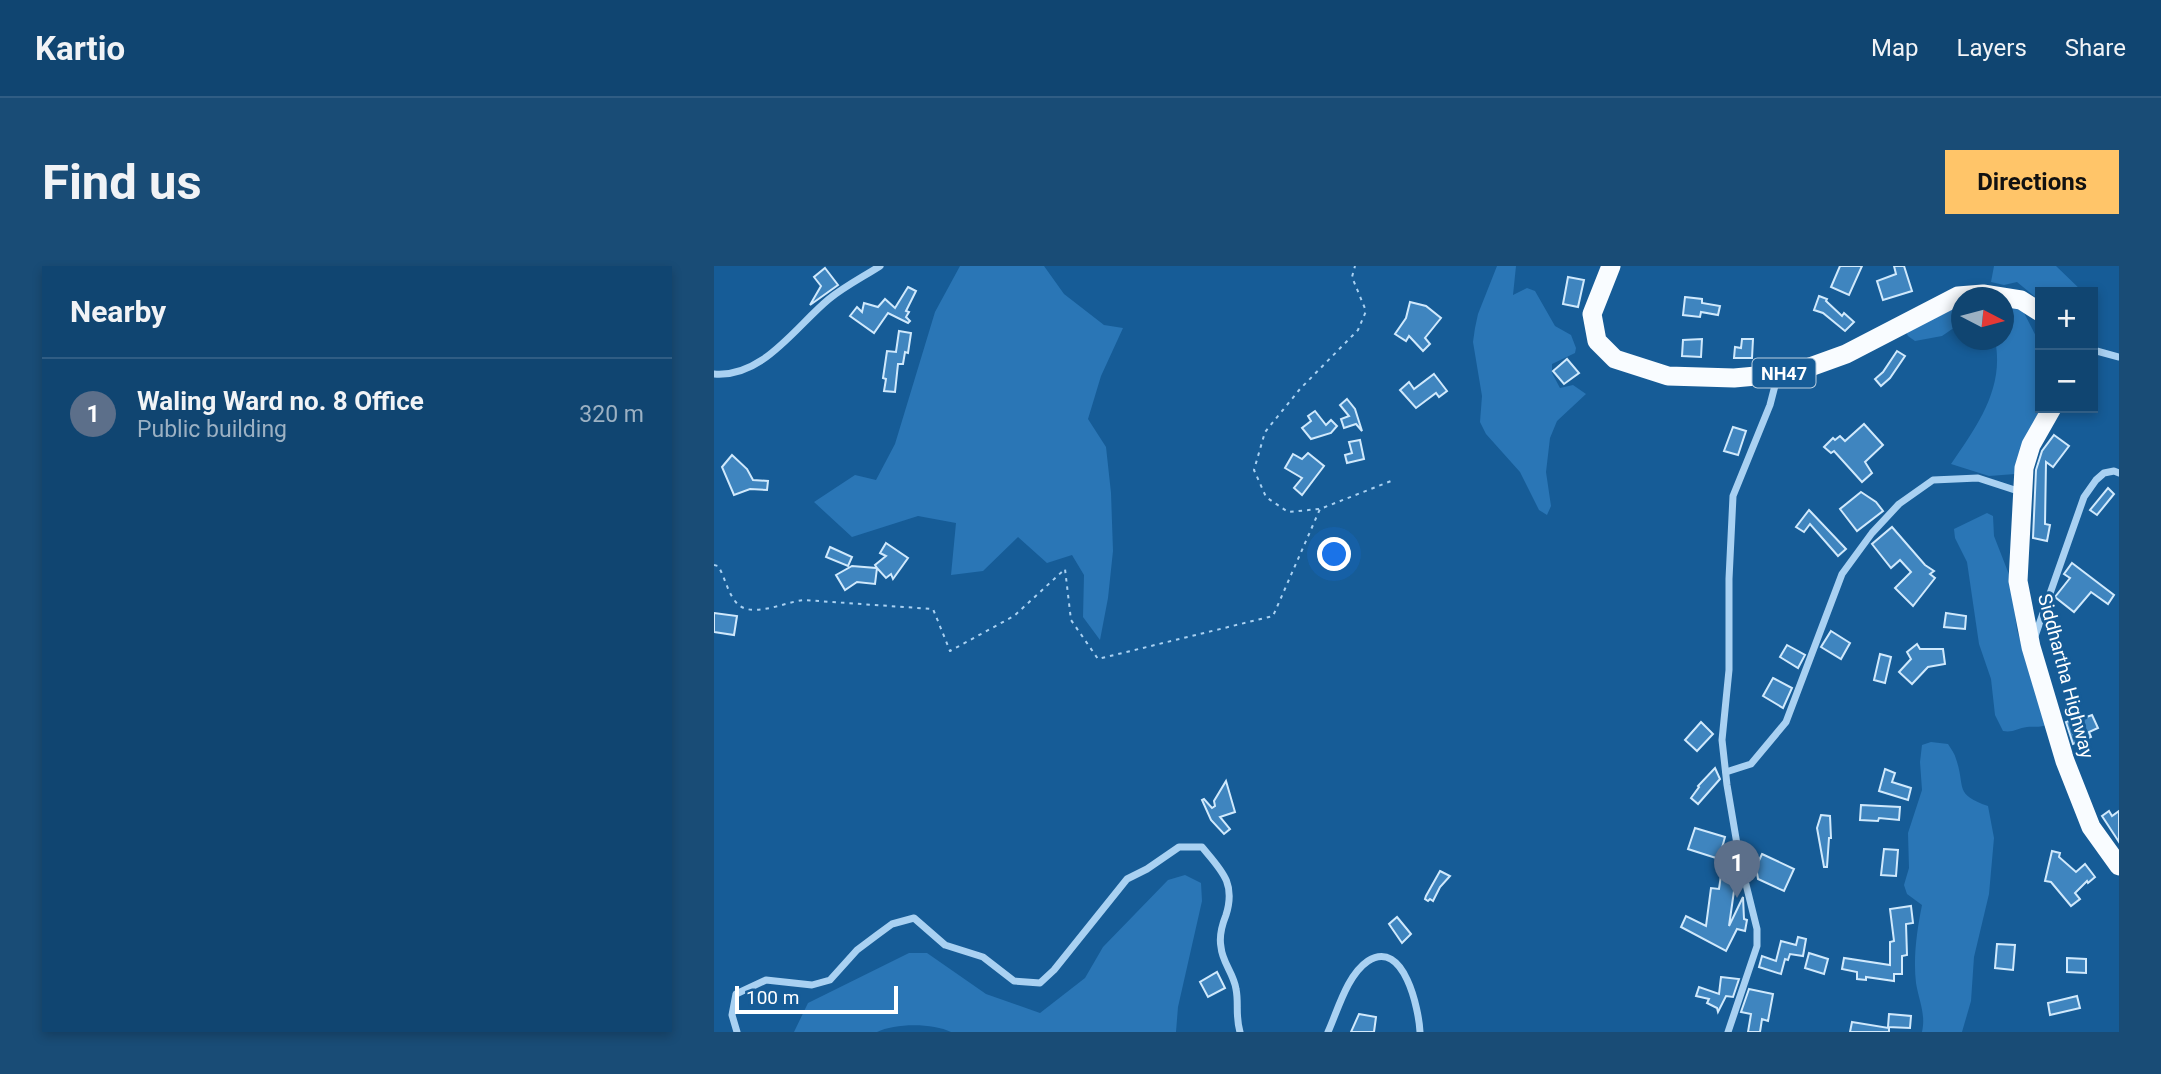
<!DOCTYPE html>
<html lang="en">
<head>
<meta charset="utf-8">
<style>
  body { margin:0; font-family:Roboto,sans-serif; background:#194c76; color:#f1f3f6 }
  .controls { position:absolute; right:21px; top:21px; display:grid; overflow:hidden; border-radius:0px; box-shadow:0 4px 10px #0003 }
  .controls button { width:63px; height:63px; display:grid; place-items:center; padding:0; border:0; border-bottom:2px solid #305d84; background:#104571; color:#f1f3f6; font:35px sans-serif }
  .compass { position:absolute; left:1237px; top:21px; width:63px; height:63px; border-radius:50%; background:#104571; box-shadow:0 4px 10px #0003; rotate:96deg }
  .scale { position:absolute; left:21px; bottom:18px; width:163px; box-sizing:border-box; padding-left:7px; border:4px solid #fff; border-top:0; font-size:19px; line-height:24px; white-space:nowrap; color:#fff; -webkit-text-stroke:5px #165c97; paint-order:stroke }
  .you { position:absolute; left:621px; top:289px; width:24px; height:24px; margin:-18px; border:5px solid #fff; border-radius:50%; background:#1a73e8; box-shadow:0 0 0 10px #1a73e833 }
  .badge { display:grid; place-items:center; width:46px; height:46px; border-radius:50%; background:#ffc569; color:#fff; font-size:23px; font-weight:700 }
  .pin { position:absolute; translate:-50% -58px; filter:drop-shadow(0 2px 4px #0008) }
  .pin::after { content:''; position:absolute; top:37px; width:24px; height:21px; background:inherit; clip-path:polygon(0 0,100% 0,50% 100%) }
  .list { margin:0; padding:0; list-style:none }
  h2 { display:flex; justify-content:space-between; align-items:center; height:91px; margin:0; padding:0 28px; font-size:30px }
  h2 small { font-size:23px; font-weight:400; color:#9cb1c3 }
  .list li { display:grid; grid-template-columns:46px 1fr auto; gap:21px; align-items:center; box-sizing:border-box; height:112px; padding:0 28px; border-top:2px solid #305d84 }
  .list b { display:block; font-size:26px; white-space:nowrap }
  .list p { margin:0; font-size:23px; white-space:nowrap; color:#9cb1c3 }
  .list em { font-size:23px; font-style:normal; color:#9cb1c3 }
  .map { position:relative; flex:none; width:1405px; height:766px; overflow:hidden; border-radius:0px }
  header { display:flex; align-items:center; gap:42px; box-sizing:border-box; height:98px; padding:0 35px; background:#104571; border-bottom:2px solid #305d84 }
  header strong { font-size:33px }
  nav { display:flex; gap:38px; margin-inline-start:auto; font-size:24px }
  .intro { display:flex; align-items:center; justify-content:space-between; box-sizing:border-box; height:168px; padding:0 42px }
  h1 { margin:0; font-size:49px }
  .button { padding:18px 32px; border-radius:0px; background:#ffc569; color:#111; font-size:24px; font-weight:700 }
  main { display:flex; gap:42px; padding:0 42px }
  aside { flex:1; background:#104571; border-radius:0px; box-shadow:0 4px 10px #0003 }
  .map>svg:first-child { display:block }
</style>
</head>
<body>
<header>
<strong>Kartio</strong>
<nav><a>Map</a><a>Layers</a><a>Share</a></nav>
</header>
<div class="intro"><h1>Find us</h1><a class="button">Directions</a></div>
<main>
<aside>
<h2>Nearby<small></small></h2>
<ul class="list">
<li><span class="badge" style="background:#5c6f8a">1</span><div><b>Waling Ward no. 8 Office</b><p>Public building</p></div><em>320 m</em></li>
</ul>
</aside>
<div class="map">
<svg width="1405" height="766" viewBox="0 0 1405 766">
  <rect width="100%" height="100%" fill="#165c97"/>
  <g fill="#2a76b6">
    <polygon points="246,0 330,0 350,28 390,59 409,62 387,110 374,153 392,181 397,227 399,285 394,332 386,374 369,351 370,309 358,289 333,297 304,271 269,305 237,309 242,257 204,250 138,271 100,236 141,209 162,214 181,178 221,46"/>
    <polygon points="783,0 802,0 799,29 813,22 821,25 841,60 857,69 862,82 861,87 838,98 838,107 846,122 859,119 872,128 843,155 836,172 832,206 837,240 833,249 825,244 806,206 772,168 766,156 768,130 759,76 761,62 764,48"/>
    <polygon points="1280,0 1342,0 1369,26 1326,26 1326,35 1303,16 1290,19 1277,16"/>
    <polygon points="1247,36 1247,57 1228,70 1201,75 1194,70 1190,62"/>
    <path d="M1290 39 1309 45 1326 78V142H1331L1301 208 1275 210 1237 198C1263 160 1291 122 1281 74H1290Z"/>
    <path d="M1273 247 1279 250 1280 270 1296 311 1303 364 1332 459C1324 462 1320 460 1313 461 1304 462 1299 467 1289 465L1281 449 1277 413 1265 378 1253 296 1241 272 1240 263Z"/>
    <path d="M1217 476 1234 478C1237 483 1241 488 1242 493 1252 521 1239 528 1274 540L1280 572 1275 628 1260 691 1257 735 1248 766H1208C1212 748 1205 735 1202 717 1199 691 1203 664 1208 639L1193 628 1190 619 1195 602 1194 567 1208 524 1206 496 1208 479Z"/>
    <path d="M471 609 487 617 488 635 464 741 462 766H237C219 757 181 757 163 766H80L94 737 195 687H213L272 728 326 747 371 712 389 681 454 614Z"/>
  </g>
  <g fill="#3f85bf" stroke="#d0e9fc" stroke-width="2">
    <polygon points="1126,0 1148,0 1135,29 1117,21"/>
    <polygon points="1180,0 1190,0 1198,25 1169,34 1163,15 1182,8"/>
    <polygon points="111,2 124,19 96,39 107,20 100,11"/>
    <polygon points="854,11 870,14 864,41 849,38"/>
    <polygon points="194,21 202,25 192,45 195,46 192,51 196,55 194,57 174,47 160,67 136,50 143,41 148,46 150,37 164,41 171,33 181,42"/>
    <polygon points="1105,30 1113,33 1112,35 1128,50 1130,47 1140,56 1131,65 1109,47 1100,44"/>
    <polygon points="971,31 988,33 988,37 1006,40 1004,49 987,46 986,51 969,49"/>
    <polygon points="696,36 712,40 727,52 711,72 716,78 709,85 695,70 692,75 681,68 692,52"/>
    <polygon points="185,65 197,67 194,87 191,86 189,98 184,98 181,126 170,125 172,113 169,112 173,85 182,86"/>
    <polygon points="988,73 987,91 968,90 969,74"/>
    <polygon points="1028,73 1039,73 1038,92 1020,92 1021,81 1027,82"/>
    <polygon points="1183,85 1191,90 1176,112 1167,120 1161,113 1169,106"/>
    <polygon points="853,93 865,107 850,118 839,105"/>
    <polygon points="720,108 733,125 725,131 722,127 702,142 686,124 695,116 700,123"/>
    <polygon points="633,133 641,143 648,165 642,158 630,162 627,153 635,150 626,139"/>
    <polygon points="601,145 612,159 617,154 623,160 617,167 597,173 588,162 597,155 594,150"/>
    <polygon points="1150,158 1169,179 1151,196 1158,207 1148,216 1120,185 1117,187 1110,181 1119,172 1121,174 1126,170 1131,175"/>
    <polygon points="1019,161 1032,165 1024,189 1010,185"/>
    <polygon points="1340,169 1355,180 1339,201 1332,196 1331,258 1336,259 1333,275 1319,272 1322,204 1328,185"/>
    <polygon points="646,174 650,193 633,197 631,189 638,187 635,176"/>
    <polygon points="594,187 610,200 588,229 580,222 588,212 571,202 579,188 588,193"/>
    <polygon points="18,189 33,203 39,214 54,215 53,224 36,223 20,229 8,201"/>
    <polygon points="1394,222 1400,228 1383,249 1376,244"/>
    <polygon points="1147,226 1162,236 1169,245 1143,265 1126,243"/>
    <polygon points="1095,244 1132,283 1124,290 1096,258 1090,266 1082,261"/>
    <polygon points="1178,261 1211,299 1220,305 1216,308 1221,312 1199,340 1181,322 1197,306 1186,294 1177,302 1158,278"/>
    <polygon points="172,277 194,292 179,313 177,308 172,312 163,302 161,318 143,316 131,324 122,309 138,300 163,302 161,299 172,290 166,287"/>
    <polygon points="116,281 138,291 134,300 112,291"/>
    <polygon points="1358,297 1400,329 1394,338 1377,326 1360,346 1341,331 1356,312 1350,308"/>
    <polygon points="0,347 23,350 20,369 0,366"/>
    <polygon points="1232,347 1252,350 1251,363 1230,361"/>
    <polygon points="1117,365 1136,377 1127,393 1107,381"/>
    <polygon points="1203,378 1206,383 1229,383 1231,398 1214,401 1198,418 1185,406 1197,393 1193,386"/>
    <polygon points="1073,379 1091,389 1084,402 1066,391"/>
    <polygon points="1166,388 1177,391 1171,417 1160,414"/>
    <polygon points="1059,412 1078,422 1069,442 1049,430"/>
    <polygon points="1378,449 1384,462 1375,466 1377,471 1359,478 1352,456 1369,450 1370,452"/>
    <polygon points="987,456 999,468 983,485 971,474"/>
    <polygon points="1001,502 1006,513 984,538 977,532 985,521 984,520"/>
    <polygon points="1171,503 1181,507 1178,516 1197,522 1194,534 1165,525"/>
    <polygon points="512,515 521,546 506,551 516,563 510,568 497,554 488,534 490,533 498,542 501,540 500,535"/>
    <polygon points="1147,539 1186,541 1185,554 1165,552 1164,555 1146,554"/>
    <polygon points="1395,545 1398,550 1405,545 1405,576 1388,550"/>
    <polygon points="1107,549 1116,550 1117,572 1115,572 1113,601 1110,601 1103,562"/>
    <polygon points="981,562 1011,571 1005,593 974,583"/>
    <polygon points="1170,583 1184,584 1182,610 1167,609"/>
    <polygon points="1338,585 1346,587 1345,591 1362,606 1371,598 1381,611 1374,617 1373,615 1361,627 1366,633 1357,640 1337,616 1331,615"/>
    <polygon points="1048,588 1080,603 1070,625 1044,613 1042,601"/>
    <polygon points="726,605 736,610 726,621 719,635 716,633 714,635 711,633 712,630"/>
    <polygon points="1007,609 1022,611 1015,660 1029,631 1030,653 1033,654 1031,665 1023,663 1012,685 967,661 972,650 992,660 997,622 1005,623"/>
    <polygon points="1197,640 1199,657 1192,658 1193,689 1188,690 1188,708 1180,708 1180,715 1152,711 1152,714 1143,713 1143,706 1128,703 1130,692 1176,699 1176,676 1180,675 1176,643"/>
    <polygon points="683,651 697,668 688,677 675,658"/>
    <polygon points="1084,671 1092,673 1089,690 1076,688 1074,694 1071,693 1067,708 1045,701 1048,690 1062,695 1067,675 1082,679"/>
    <polygon points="1283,678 1301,679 1299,704 1281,702"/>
    <polygon points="1095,687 1114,693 1110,708 1091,702"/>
    <polygon points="1353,692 1372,693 1372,707 1353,706"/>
    <polygon points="503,706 511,722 494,731 486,716"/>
    <polygon points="1007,711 1025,713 1019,731 1012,730 1004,746 1003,742 993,737 995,733 982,730 985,721 1005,728"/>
    <polygon points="1035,723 1059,728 1054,755 1048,753 1046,766 1034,766 1037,748 1027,746"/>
    <polygon points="1363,730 1366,742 1336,749 1334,737"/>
    <polygon points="645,748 662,751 660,766 637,766"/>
    <polygon points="1175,748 1197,750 1196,762 1174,761"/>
    <polygon points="1138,756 1175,762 1175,766 1136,766"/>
  </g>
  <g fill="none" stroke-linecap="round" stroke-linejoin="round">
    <g stroke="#a9d1f2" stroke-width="2" stroke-dasharray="3.5 5" stroke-linecap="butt">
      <polyline points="605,243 574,246 552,231 540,204 551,166 586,123 644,64 652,45 638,11 641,0"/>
      <path d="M0 299 4 300C11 311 13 325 21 335 34 354 68 337 89 334L219 343 236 385 300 350 351 303 357 354 384 393 559 350 606 243 677 215"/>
    </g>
    <g stroke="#a9d1f2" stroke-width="7">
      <polyline points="1379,84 1405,91"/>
      <path d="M0 108C49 112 81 61 115 33 131 20 149 11 166 0"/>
      <polyline points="1321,370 1370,231 1382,214 1390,207 1400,205 1405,207"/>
      <polyline points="1012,506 1037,498 1072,456 1128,308 1158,267 1185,238 1219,214 1264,212 1307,226"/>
      <path d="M23 766 18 749 22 728 52 714 98 719 116 714 143 684 163 669 178 658 200 652 231 679 269 691 300 715 326 717 340 704 413 613 433 603 465 581H488C508 605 522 617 512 649 508 659 505 671 507 681 508 696 520 708 522 723 525 738 521 748 526 766"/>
      <path d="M614 766C624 744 633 709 654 695 690 672 705 744 706 766"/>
      <polyline points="1014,766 1043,680 1043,663 1025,590 1013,519 1008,474 1015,404 1015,313 1019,230 1056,139 1063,112"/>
    </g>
    <g stroke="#f9fcff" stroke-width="19">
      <polyline points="897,0 878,48 883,75 901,93 954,110 1020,112 1064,108 1096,101 1132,88 1244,30 1269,28 1307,34 1326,46"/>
      <polyline points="1338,142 1317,179 1310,202 1304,315 1317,381 1351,495 1377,561 1405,600"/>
    </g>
  </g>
  <g text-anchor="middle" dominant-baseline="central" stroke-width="6" stroke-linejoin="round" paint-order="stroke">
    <rect fill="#165c97" stroke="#b9cee0" stroke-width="2" x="1038.5" y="92.5" width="63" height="29" rx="5"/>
    <g font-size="18" font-weight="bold" fill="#fff">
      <text x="1070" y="107">NH47</text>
    </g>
    <g font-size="19" fill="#fff" stroke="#165c97">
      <text transform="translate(1352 410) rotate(75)">Siddhartha Highway</text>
    </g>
  </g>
</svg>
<div class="controls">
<button>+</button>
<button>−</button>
</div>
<svg class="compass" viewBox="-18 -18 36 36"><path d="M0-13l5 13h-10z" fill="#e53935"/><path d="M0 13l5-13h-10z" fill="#9cb1c3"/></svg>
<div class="scale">100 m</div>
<div class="you"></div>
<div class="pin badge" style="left:1023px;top:632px;background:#5c6f8a">1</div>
</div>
</main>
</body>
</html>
